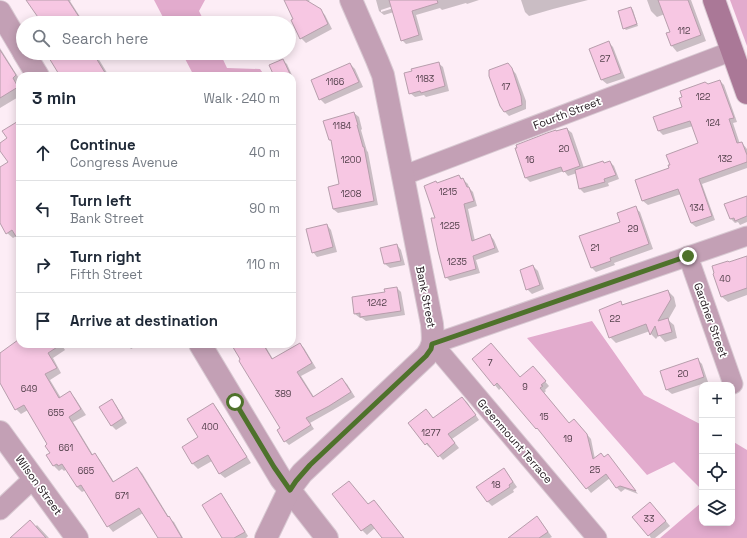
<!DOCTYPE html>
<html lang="en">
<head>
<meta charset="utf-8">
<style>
  body { margin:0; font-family:"Space Grotesk",sans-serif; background:#f6f6f7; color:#1f2937 }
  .controls { position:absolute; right:12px; bottom:12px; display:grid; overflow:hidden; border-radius:8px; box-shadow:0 2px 10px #0003 }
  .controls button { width:36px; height:36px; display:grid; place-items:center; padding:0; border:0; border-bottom:1px solid #e0e1e3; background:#fff; color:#1f2937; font:20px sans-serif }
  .stop { position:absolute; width:12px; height:12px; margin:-9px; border:3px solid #4e722b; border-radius:50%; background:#fff }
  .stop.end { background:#4e722b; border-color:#fff; box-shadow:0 1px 4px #0008 }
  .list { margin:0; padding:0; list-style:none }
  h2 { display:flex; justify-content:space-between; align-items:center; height:52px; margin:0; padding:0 16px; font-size:17px }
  h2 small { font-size:13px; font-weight:400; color:#747a83 }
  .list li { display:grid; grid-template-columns:26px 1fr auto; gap:12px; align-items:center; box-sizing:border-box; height:56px; padding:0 16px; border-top:1px solid #e0e1e3 }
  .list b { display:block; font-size:15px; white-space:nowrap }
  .list p { margin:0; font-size:13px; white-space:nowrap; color:#747a83 }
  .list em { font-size:13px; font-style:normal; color:#747a83 }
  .icon { flex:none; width:22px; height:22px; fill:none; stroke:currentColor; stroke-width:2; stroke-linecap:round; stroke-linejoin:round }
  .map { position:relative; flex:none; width:747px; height:538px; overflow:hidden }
  .search { position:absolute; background:#fff; box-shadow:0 2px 10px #0003; left:16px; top:16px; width:280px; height:44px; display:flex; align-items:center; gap:10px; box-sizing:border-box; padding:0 14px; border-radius:22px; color:#747a83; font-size:15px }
  .panel { position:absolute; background:#fff; box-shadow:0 2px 10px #0003; left:16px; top:72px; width:280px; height:276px; border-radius:12px }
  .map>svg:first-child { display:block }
</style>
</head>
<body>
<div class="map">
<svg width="747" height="538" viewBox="0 0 747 538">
  <rect width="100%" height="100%" fill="#fdedf6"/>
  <g fill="#e2abcd">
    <polygon points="154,0 205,0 199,11 205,23 166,23"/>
    <polygon points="730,0 747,0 747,46"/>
    <polygon points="182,53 220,53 227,68 260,69 265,76 194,76"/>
    <polygon points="592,321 644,395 702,425 702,490 674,462 647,475 527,338"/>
    <polygon points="732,441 747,450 747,538 660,538 702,502 702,523 732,523"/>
  </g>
  <g fill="#0003" fill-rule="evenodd">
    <polygon points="27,0 71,0 70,1 84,23 43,23"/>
    <polygon points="285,0 310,0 307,2 320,10 325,15 332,29 306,43 301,38"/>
    <path d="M376 0H479L467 4 466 3 442 10 440 8 416 15 423 40 406 44 402 40 394 12 384 15 379 11ZM396 5 397 7 381 12V10Z"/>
    <polygon points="521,0 588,0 553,9 529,16 525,12"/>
    <polygon points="647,0 691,0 706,41 677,52 672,46 667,34 671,32 665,14 657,17 651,11"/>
    <polygon points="631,8 633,10 638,26 626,30 624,28"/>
    <polygon points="609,43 613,47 625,78 607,84 602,80 591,49"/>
    <polygon points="0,48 20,80 20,83 18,84 20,87 20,96 0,108"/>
    <polygon points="47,53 95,53 109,76 61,76"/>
    <polygon points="282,60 287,64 295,82 292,84 292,76 275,76"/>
    <polygon points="438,63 443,67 449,91 426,97 424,95 415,97 410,93"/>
    <polygon points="350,64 355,69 363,87 325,104 320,99"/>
    <polygon points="512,69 516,74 526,101 526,109 509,116 504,111"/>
    <polygon points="720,81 724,85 737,122 733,123 740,144 742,143 747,149 747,168 702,184 715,220 696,227 691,223 681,194 648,205 643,201 636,181 671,169 699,144 693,126 663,135 659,131 655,117 683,108 708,86"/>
    <polygon points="354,113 359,117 362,129 361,130 367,151 368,152 378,205 338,213 333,209 341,185 332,141 330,140"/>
    <polygon points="20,121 20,234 13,238 7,233 1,224 0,224 0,168 9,163 0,149 0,145 8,138"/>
    <polygon points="567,129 572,133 584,168 603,162 605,164 610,162 614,166 619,179 608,183 609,186 584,193 580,189 577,173 568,176 564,171 530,182 526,178 516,149"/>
    <polygon points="459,176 468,184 469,188 473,192 477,206 468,209 475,241 490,235 494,240 499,252 476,260 480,273 450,281 446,277 436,218 437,184"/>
    <polygon points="747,197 747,222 740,225 738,222 735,223 731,219"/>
    <polygon points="635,208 640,212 653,249 614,263 615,265 596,272 591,267 621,222"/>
    <polygon points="327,225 331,230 337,252 317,257 313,252"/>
    <polygon points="397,245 401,250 405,265 390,268 385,264 382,249"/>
    <polygon points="747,257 747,295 728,302 722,297 714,274 729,263"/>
    <polygon points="533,266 538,271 544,289 532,294 527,289"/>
    <polygon points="397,288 401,292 405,315 366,321 362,318 360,318 355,314 386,293"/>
    <polygon points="668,291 674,297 676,306 668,320 674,325 677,338 665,342 659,335 656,339 651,334 650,331 616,343 610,337 620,303 623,305"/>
    <polygon points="20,343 20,344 61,344 65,350 53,358 61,373 50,380 61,398 70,393 75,398 86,415 73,422 93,455 95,455 100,460 114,482 137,468 142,473 170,519 174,522 183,538 159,538 143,513 113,532 108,526 86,490 82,492 77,487 67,469 64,471 62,469 59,471 54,466 49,445 28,410 21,414 16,409 0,379 0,355"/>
    <polygon points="127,344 140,344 131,349"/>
    <polygon points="232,344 264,344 273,359 300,344 304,348 316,368 301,376 314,397 342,380 347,384 355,397 333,410 310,423 314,429 289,445 285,441 281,428"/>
    <polygon points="473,359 520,378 537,372 549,386 545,390 546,391 544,393 569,424 578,424 591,439 595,459 604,458 612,460 638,494 625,489 621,492 617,488 610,478 591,493 541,432 502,387 499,390"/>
    <polygon points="697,359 702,364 708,382 672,394 667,390"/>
    <polygon points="462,398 467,402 479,420 452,439 459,448 443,460 432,447 430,448 426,444"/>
    <polygon points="112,401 116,405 127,423 116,430 111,425"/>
    <polygon points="213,404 218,410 251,463 225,478 219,473 212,461 198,469 193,464 200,437"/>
    <polygon points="504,469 508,474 517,487 513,490 514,492 492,506 488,502 477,487"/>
    <polygon points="349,482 368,505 378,505 404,538 383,538 375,528 367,535 362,530"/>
    <polygon points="221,495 225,499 248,536 246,538 223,538"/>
    <polygon points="655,508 670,526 655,538 651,538 649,535"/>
    <polygon points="541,522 552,537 550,538 510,538"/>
    <polygon points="37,525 49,538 19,538 35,527"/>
  </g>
  <g fill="#f7c7e3" stroke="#b79eac">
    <polygon points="26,0 68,0 83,23 42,23"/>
    <polygon points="284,0 306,0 321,9 328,24 300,39 291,20 293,19"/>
    <polygon points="389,0 437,0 438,3 412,11 419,35 401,41"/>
    <polygon points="658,0 688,0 701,35 671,46 666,33 670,32"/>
    <polygon points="631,7 637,24 623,29 618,11"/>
    <polygon points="609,41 621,73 601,80 589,49"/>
    <polygon points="0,50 16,75 13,78 18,87 0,98"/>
    <polygon points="46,53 93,53 107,76 60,76"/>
    <polygon points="283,59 291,76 274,76 269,65"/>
    <polygon points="439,62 445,86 421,93 420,91 409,94 404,73 412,71 411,69"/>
    <polygon points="350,63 359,82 319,100 311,80"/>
    <polygon points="508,63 512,68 521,96 522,105 504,112 500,106 489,76 489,70"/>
    <polygon points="720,80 734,118 729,119 737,143 742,142 747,155 747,162 699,179 712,216 691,223 678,189 642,201 635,180 669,168 668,165 670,165 666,155 698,143 690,121 658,131 653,117 682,107 679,98 682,97 680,91 705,82 708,84"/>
    <polygon points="354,112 358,125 357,125 363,147 364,147 374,201 333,209 328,187 339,184 331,140 329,140 323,121"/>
    <polygon points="20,120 20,243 12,230 6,234 0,223 0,167 8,162 0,151 0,143 7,138 2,131"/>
    <polygon points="567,128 580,166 563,172 561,167 525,178 515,148 517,148 516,145 547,133 556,130 556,131"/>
    <polygon points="603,161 604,163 610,161 616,175 604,179 605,182 579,189 575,170"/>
    <polygon points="459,175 461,179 463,178 467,187 469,187 474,201 464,204 472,241 490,234 495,248 473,256 476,269 445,278 438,251 431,218 435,218 424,186 436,181 437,183"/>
    <polygon points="747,196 747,216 735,221 734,218 730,219 724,204"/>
    <polygon points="636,206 649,244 610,258 611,261 591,268 579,236 620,222 617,213"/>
    <polygon points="327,224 333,247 312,253 306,229"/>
    <polygon points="397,244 401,261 384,264 380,248"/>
    <polygon points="747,256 747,288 721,297 713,274 714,273 712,266 728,261 729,262"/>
    <polygon points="533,265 540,285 526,290 520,270"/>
    <polygon points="397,287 401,311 360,317 360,313 354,314 352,297 385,292 384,289"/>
    <polygon points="668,290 671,299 658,321 668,318 672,332 658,336 655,326 650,335 646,324 609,338 599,310 621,301 622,305"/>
    <polygon points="18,340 20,342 20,344 62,344 48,353 57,368 45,374 59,398 70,391 81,409 69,417 92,455 95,453 113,482 137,467 168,517 169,516 182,538 158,538 139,508 107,527 81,485 77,487 62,464 58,466 57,464 53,466 46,455 50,453 45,446 47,444 24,405 15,410 0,383 0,353"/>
    <polygon points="300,343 312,363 297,372 313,397 342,378 351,392 329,406 306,418 311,425 284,442 277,430 280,428 239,361 240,359 231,344 263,344 272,359"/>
    <polygon points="491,343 520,377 533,366 546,381 541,385 543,386 540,388 569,423 574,419 587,434 593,459 601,453 604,457 608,454 636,491 620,486 616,488 606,474 586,489 537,428 536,429 497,383 494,386 472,359"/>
    <polygon points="698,358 704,377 666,390 660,371"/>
    <polygon points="462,397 476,415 448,434 455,443 438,457 427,443 425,445 408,423 426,409 433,418"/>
    <polygon points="112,399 123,418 111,426 99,407"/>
    <polygon points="213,403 247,457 219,474 208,455 192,464 182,447 198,437 187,419"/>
    <polygon points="504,468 513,482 509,485 510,487 487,502 476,487"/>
    <polygon points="349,481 368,504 374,500 404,538 382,538 371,524 361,531 332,494"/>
    <polygon points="221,493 245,532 234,538 222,538 202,505"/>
    <polygon points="650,502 666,521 648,536 632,517"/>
    <polygon points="537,516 548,532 539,538 508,538"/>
    <polygon points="30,520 46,538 10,538"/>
  </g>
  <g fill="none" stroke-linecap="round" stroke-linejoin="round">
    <g stroke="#d9cad3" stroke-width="21">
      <g id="minor">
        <polyline points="402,176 732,51"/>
        <polyline points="688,256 733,384"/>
        <polyline points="0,510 34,478"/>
        <polyline points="597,538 433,344 747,236"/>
      </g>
    </g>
    <g stroke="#d9cad3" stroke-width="24">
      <g id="tertiary">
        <polyline points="0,12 23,51"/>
        <polyline points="24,53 38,76"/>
        <polyline points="200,344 281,479 327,538"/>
        <polyline points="0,432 77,538"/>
        <path d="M266 538 289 490 302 473 426 356C435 345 433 338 432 324L383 75 377 60 351 0"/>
      </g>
    </g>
    <g stroke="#d9cad3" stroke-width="24">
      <polyline id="secondary" points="714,0 747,93"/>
    </g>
    <use href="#minor" stroke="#c3a0b5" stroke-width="19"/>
    <use href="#tertiary" stroke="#c3a0b5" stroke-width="22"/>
    <use href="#secondary" stroke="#aa7897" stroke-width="22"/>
  </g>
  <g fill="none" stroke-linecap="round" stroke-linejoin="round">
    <polyline stroke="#4e722b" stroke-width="5" points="235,402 274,467 290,490 296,481 310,465 426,356 431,349 432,344 688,256"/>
  </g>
  <g text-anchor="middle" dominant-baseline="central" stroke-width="3.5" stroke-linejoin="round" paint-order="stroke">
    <g font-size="9" fill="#54414c">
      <text x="684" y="31">112</text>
      <text x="605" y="59">27</text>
      <text x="425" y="79">1183</text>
      <text x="335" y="82">1166</text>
      <text x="506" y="87">17</text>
      <text x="703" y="97">122</text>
      <text x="713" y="123">124</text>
      <text x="342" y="126">1184</text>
      <text x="564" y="149">20</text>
      <text x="725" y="159">132</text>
      <text x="351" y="160">1200</text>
      <text x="530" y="160">16</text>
      <text x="448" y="192">1215</text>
      <text x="351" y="194">1208</text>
      <text x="697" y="208">134</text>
      <text x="450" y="226">1225</text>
      <text x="633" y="229">29</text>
      <text x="595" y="248">21</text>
      <text x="457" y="262">1235</text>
      <text x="725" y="279">40</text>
      <text x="377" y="303">1242</text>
      <text x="615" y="319">22</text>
      <text x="490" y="363">7</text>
      <text x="683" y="374">20</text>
      <text x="525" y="387">9</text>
      <text x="29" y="389">649</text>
      <text x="283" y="394">389</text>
      <text x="56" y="413">655</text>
      <text x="544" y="417">15</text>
      <text x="210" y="427">400</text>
      <text x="431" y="433">1277</text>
      <text x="568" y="439">19</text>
      <text x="66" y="448">661</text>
      <text x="595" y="470">25</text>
      <text x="86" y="471">665</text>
      <text x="496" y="485">18</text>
      <text x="122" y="496">671</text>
      <text x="649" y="519">33</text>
    </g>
    <g font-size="11" fill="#1e141a" stroke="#fff">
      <text transform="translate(567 113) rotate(-21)">Fourth Street</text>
      <text transform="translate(426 297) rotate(79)">Bank Street</text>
      <text transform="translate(711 320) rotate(70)">Gardner Street</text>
      <text transform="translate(515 441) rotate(49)">Greenmount Terrace</text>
      <text transform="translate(39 485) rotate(54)">Wilson Street</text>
    </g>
  </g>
</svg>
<div class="controls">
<button>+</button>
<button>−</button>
<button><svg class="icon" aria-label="locate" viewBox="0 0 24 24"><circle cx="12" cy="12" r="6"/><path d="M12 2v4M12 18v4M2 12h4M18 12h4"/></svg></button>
<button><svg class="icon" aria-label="layers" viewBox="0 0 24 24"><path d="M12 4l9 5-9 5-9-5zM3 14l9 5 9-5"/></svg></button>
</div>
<div class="stop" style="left:235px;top:402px"></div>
<div class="stop end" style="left:688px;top:256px"></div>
<div class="search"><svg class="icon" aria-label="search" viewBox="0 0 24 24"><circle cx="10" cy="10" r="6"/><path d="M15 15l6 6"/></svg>Search here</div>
<section class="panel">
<h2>3 min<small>Walk · 240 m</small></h2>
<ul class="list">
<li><svg class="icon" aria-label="ahead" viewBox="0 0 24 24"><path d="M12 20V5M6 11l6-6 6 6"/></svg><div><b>Continue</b><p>Congress Avenue</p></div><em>40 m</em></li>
<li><svg class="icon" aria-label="left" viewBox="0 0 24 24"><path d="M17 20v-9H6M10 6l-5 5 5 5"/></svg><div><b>Turn left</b><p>Bank Street</p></div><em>90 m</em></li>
<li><svg class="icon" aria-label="right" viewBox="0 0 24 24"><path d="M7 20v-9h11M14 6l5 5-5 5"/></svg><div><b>Turn right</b><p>Fifth Street</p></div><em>110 m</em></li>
<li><svg class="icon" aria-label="arrive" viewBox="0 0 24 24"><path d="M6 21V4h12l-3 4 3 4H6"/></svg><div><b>Arrive at destination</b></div></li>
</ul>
</section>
</div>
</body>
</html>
